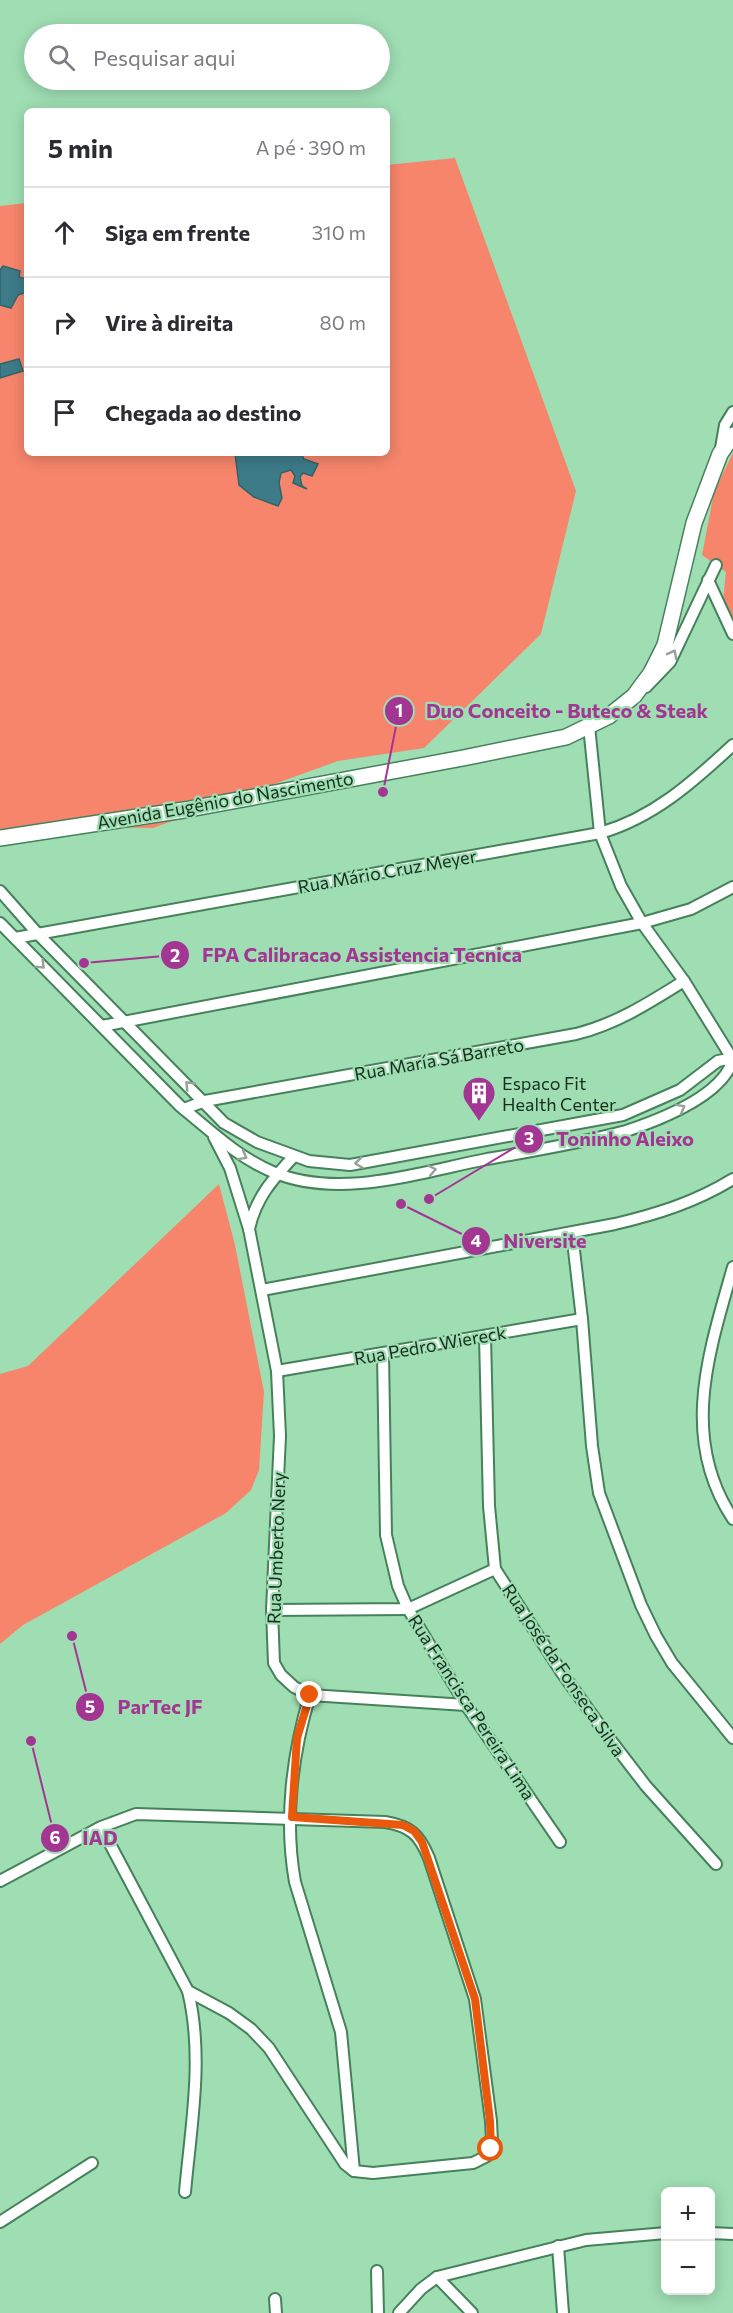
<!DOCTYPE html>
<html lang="pt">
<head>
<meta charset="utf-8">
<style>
  body { margin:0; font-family:Commissioner,sans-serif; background:#f7f7f7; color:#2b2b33 }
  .controls { position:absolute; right:18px; bottom:18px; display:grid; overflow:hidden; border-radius:9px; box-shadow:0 3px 15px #0003 }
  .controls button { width:54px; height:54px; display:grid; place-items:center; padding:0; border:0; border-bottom:2px solid #e1e1e2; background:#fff; color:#2b2b33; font:30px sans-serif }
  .stop { position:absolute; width:18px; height:18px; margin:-14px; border:4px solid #ea580c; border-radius:50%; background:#fff }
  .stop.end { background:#ea580c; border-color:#fff; box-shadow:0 2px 6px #0008 }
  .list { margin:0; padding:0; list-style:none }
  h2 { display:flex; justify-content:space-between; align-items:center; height:78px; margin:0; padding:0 24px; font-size:26px }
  h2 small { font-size:20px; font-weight:400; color:#7c7c81 }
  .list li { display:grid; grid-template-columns:39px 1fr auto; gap:18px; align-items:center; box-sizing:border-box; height:90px; padding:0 24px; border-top:2px solid #e1e1e2 }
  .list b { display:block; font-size:22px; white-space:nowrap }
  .list em { font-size:20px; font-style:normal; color:#7c7c81 }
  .icon { flex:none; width:33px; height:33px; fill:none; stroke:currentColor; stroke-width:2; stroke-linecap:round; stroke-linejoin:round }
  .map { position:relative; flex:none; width:733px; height:2313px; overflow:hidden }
  .search { position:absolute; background:#fff; box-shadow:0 3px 15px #0003; left:24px; top:24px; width:366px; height:66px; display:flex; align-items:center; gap:15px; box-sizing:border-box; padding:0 21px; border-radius:33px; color:#7c7c81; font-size:22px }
  .panel { position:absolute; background:#fff; box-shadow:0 3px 15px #0003; left:24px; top:108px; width:366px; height:348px; border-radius:9px }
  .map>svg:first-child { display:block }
</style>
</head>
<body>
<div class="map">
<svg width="733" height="2313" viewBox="0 0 733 2313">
  <rect width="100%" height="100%" fill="#9fdeb3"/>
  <g fill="#f6856b">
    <polygon points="455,158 576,491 541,634 424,748 338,761 153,828 61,827 0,835 0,206 27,203 27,453 387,453 387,165"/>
    <polygon points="733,453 733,620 723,600 726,572 702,555 714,492"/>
    <polygon points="219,1184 235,1245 264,1392 259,1470 251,1490 226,1513 23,1625 0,1644 0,1374 28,1366"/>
  </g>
  <g fill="#3d7b89" stroke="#316469" stroke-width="1.5">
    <polygon points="3,266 20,271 19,277 27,279 27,292 18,295 11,308 0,305 0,270"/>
    <polygon points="19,359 23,371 0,378 0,364"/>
    <polygon points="235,453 301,453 304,459 318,464 312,476 303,473 300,477 302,486 307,489 293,483 295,476 291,470 281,473 279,483 282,498 278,506 254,497 239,485"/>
  </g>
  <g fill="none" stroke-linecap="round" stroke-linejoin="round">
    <g stroke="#45815b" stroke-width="14">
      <g id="street">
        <polyline points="721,448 725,425 733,412"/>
        <polyline points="708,580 733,634"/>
        <polyline points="646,687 670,662 716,565"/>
        <polyline points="589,726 600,833 621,886 642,923 684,981 733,1060"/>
        <polyline points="0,891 37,933 224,1123 257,1142 309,1161 350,1165 623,1115 680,1090 718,1061 733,1058"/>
        <path d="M0 923 180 1106C210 1130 237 1157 273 1172 340 1200 420 1172 487 1159 534 1151 580 1143 626 1131 659 1120 723 1096 733 1059"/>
        <path d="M15 938 600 833C653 818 693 782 733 745"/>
        <polyline points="102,1026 642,923 691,909 733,887"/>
        <path d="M184 1109 205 1101 576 1034C616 1024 649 1003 684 981"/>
        <polyline points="214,1137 230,1168 249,1229 277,1371 280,1436 272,1610 274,1663 281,1675 294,1687 310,1695 466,1705"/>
        <path d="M249 1229C256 1197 273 1179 294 1156"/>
        <polyline points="572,1233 582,1319 592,1446 599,1493 641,1605 656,1636 672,1663 733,1738"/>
        <path d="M733 1267C709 1352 679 1438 733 1519"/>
        <path d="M262 1290 615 1224C657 1214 696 1202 733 1179"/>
        <polyline points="485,1336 489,1506 495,1569 562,1673 606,1734 646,1786 716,1864"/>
        <polyline points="383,1354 386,1535 398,1586 408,1609 466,1705 560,1842"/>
        <polyline points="277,1371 582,1319"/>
        <polyline points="272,1610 408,1609 495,1569"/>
        <path d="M310 1695C292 1754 284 1821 295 1882L341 2032 354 2171"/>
        <path d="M0 1881 101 1827 136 1814 385 1822C410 1826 419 1834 429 1858L475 1999 491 2121 492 2142 487 2156 473 2163 373 2173 354 2171 345 2164 269 2048 251 2029 229 2013 188 1991 101 1827"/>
        <path d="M185 2192C191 2125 204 2057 188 1991"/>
        <polyline points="0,2222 92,2163"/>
        <polyline points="710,2233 733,2234"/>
        <polyline points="558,2246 563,2313"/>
        <polyline points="377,2271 378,2313"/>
        <polyline points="437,2277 472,2313"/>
        <polyline points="275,2299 276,2313"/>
        <polyline points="399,2313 421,2289 437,2277 586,2240 666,2233"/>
      </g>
    </g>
    <g stroke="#45815b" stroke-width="18">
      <polyline id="secondary" points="0,838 184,810 463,758 566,737 609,716 634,696 651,673 665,645 694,523 720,454 733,435"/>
    </g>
    <use href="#street" stroke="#fff" stroke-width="10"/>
    <use href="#secondary" stroke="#fff" stroke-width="15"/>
  </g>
  <defs><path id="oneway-chevron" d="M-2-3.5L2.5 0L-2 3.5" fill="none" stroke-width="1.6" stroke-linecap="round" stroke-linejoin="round" transform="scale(1.5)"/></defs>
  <g stroke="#96a19a">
    <use href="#oneway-chevron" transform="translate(673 654) rotate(-62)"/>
    <use href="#oneway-chevron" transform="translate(41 965) rotate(45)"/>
    <use href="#oneway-chevron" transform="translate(189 1085) rotate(-134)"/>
    <use href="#oneway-chevron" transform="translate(681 1108) rotate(-29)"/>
    <use href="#oneway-chevron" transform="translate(243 1156) rotate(29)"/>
    <use href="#oneway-chevron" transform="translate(359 1163) rotate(173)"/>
    <use href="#oneway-chevron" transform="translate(432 1170) rotate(-11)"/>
  </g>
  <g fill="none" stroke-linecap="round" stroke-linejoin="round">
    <polyline stroke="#ea580c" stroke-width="8" points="310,1695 297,1738 292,1817 403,1825 414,1831 422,1842 475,1999 490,2121 491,2149"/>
  </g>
  <defs>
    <g id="building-pin" transform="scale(1.725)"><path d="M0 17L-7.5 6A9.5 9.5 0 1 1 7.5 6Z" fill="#a33593" stroke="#9fdeb3"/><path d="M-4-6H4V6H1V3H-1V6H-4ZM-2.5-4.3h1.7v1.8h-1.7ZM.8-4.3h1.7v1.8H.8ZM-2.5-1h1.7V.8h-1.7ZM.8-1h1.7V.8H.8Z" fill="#fff"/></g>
  </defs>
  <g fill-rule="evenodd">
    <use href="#building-pin" x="479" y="1093"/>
  </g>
  <g text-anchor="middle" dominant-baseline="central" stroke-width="4.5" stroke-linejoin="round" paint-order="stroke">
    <g font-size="18" fill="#162f1f" stroke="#9fdeb3">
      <text transform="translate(225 800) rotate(-10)">Avenida Eugênio do Nascimento</text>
      <text transform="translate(387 871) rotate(-10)">Rua Mário Cruz Meyer</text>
      <text transform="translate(439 1059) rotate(-10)">Rua María Sá Barreto</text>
      <text transform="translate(430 1345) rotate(-10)">Rua Pedro Wiereck</text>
      <text transform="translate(276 1548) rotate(-88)">Rua Umberto Nery</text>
      <text transform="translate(564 1670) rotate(56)">Rua José da Fonseca Silva</text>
      <text transform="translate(472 1707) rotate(57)">Rua Francisca Pereira Lima</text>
    </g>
    <g font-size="18" fill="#162f1f" stroke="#9fdeb3" text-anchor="start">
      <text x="502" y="1083">Espaco Fit<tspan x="502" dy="21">Health Center</tspan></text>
    </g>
  </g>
  <path fill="none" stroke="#a33593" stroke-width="2" d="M383 792L399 711M84 963L175 955M429 1199L529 1139M401 1204L476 1241M72 1636L90 1707M31 1741L55 1838"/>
  <g fill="#a33593" stroke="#9fdeb3" stroke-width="2">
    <circle cx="383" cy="792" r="6"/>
    <circle cx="84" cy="963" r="6"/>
    <circle cx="429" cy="1199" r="6"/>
    <circle cx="401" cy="1204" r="6"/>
    <circle cx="72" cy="1636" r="6"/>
    <circle cx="31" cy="1741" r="6"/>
    <circle cx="399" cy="711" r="15"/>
    <circle cx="175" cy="955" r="15"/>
    <circle cx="529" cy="1139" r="15"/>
    <circle cx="476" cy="1241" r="15"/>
    <circle cx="90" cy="1707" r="15"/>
    <circle cx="55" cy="1838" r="15"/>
  </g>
  <g font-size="18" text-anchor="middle" font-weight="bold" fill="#fff">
    <text x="399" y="717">1</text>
    <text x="175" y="962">2</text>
    <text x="529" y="1145">3</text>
    <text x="476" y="1247">4</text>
    <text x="90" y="1713">5</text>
    <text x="55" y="1844">6</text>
  </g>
  <g font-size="20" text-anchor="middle" font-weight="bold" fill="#a33593" stroke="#9fdeb3" stroke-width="4.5" stroke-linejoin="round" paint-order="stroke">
    <text x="567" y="718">Duo Conceito - Buteco &amp; Steak</text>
    <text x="362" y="962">FPA Calibracao Assistencia Tecnica</text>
    <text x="625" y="1146">Toninho Aleixo</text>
    <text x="545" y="1248">Niversite</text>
    <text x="160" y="1714">ParTec JF</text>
    <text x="100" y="1845">IAD</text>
  </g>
</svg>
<div class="controls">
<button>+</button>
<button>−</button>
</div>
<div class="stop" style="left:491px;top:2149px"></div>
<div class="stop end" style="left:310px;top:1695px"></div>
<div class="search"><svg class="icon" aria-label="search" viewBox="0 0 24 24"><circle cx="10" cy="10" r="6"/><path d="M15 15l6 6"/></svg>Pesquisar aqui</div>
<section class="panel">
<h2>5 min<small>A pé · 390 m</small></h2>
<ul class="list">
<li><svg class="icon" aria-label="ahead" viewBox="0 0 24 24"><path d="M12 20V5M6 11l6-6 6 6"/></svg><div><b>Siga em frente</b></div><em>310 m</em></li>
<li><svg class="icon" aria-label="right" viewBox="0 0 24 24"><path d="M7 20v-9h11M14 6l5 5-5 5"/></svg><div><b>Vire à direita</b></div><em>80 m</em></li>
<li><svg class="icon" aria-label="arrive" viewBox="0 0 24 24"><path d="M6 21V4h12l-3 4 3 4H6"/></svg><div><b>Chegada ao destino</b></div></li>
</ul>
</section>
</div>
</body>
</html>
